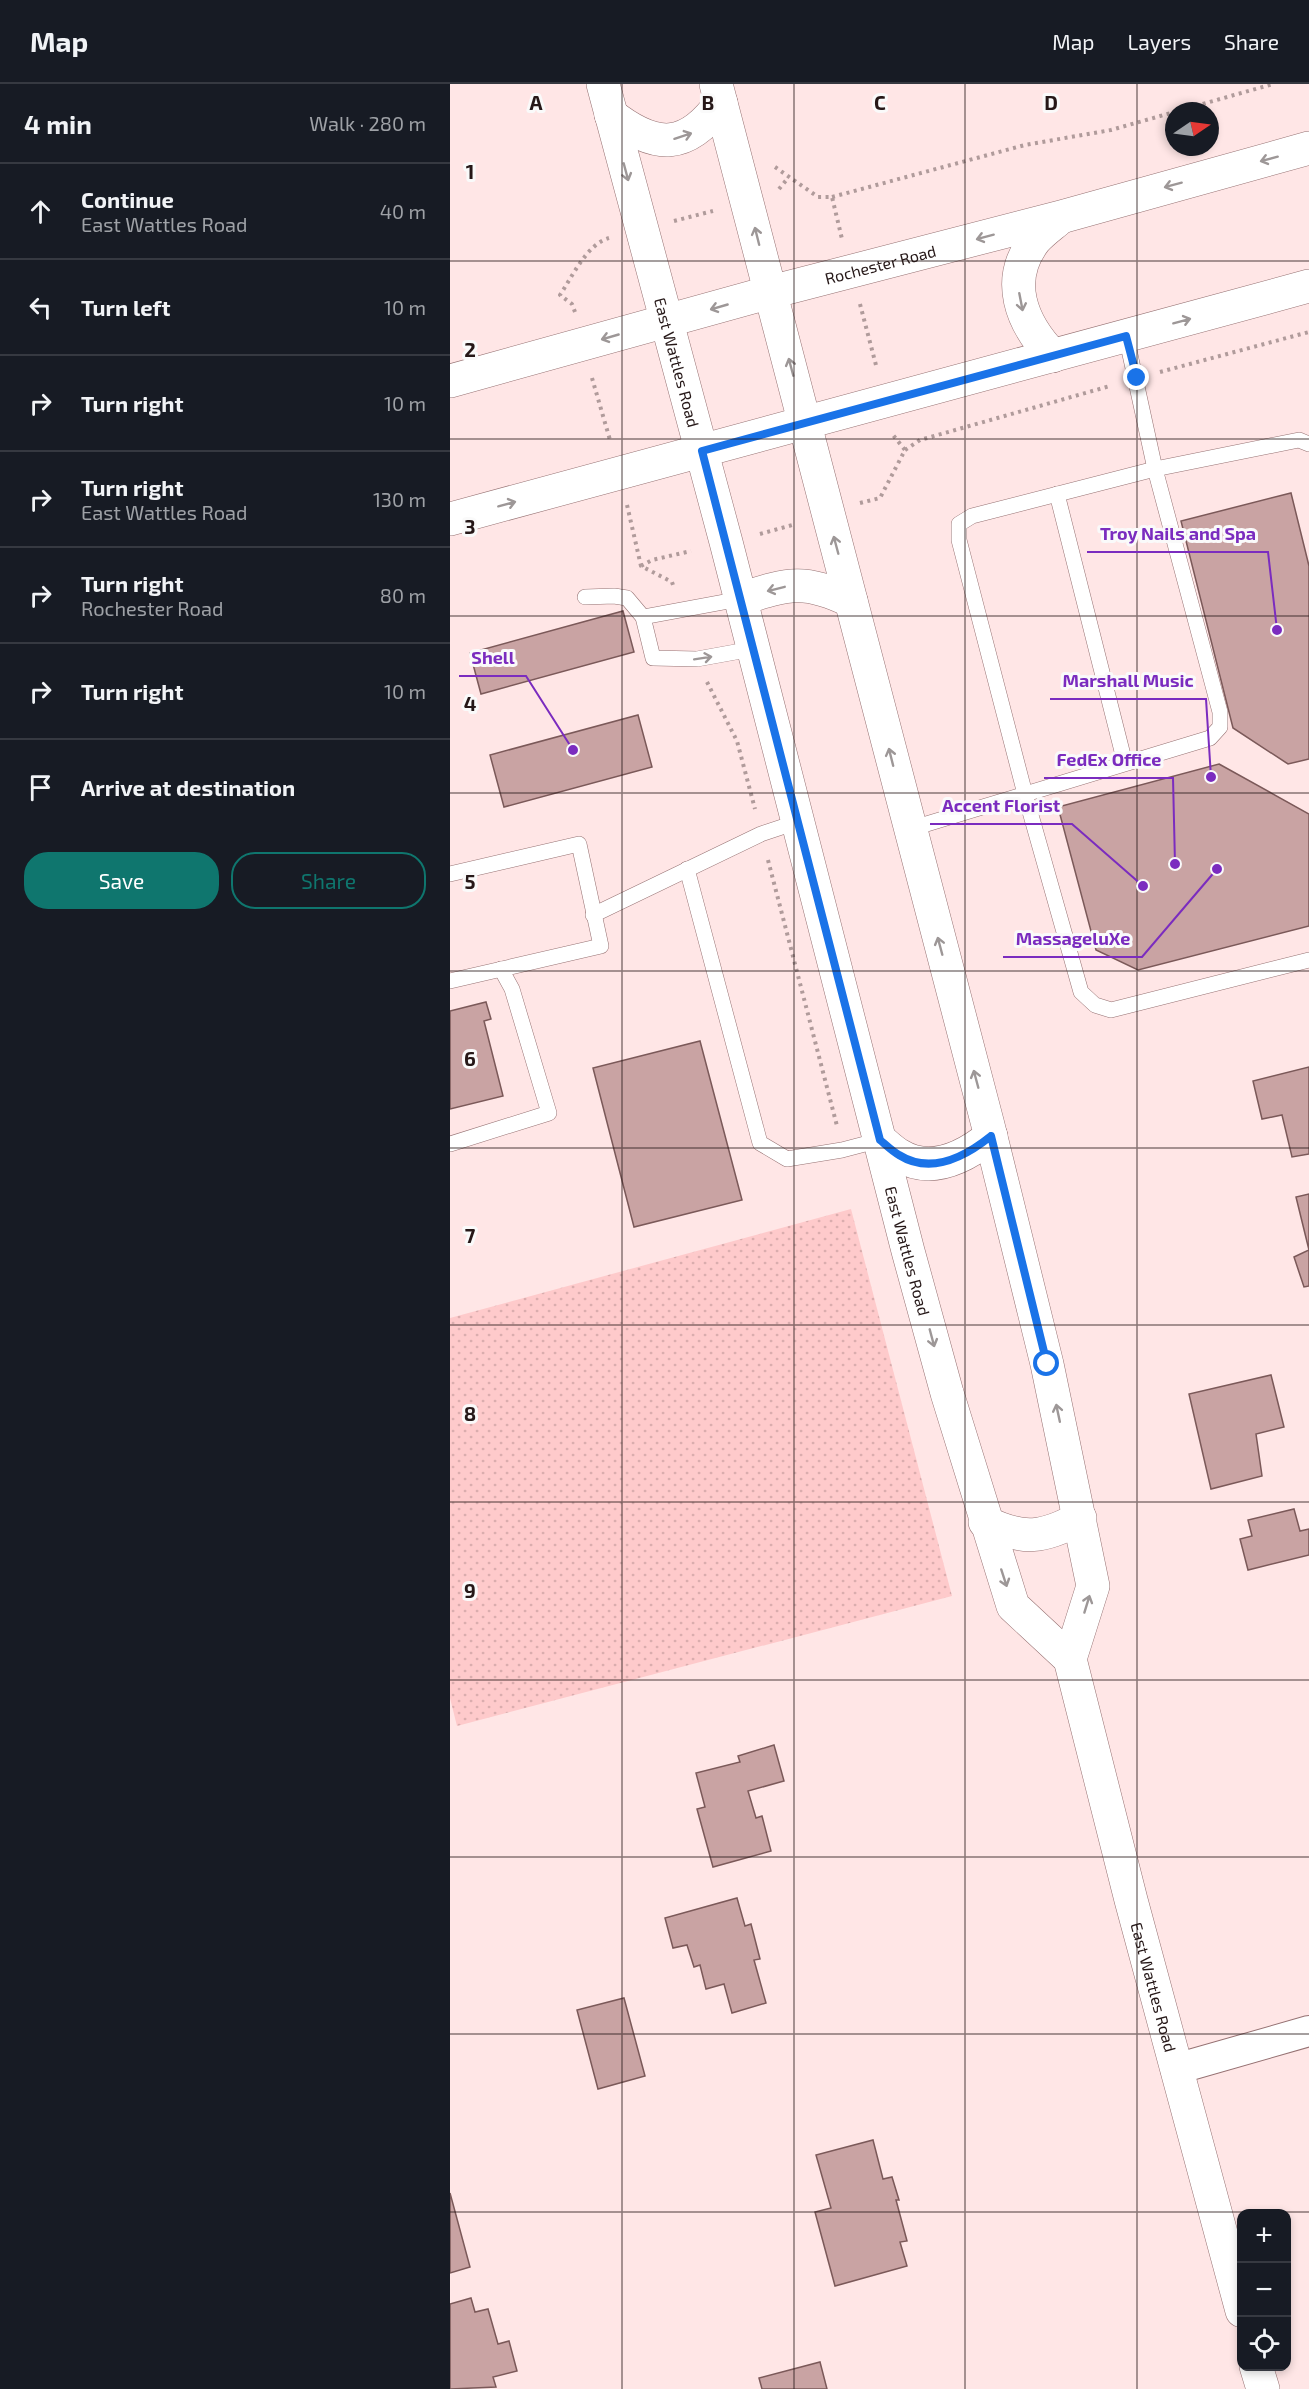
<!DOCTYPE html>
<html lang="en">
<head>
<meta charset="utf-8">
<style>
  body { margin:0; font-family:"Exo 2",sans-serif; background:#242831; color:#f1f3f6 }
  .controls { position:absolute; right:18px; bottom:18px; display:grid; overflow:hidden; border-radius:12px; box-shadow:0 3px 9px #0003 }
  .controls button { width:54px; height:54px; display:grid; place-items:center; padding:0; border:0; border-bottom:2px solid #363941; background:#171b24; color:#f1f3f6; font:30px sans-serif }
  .compass { position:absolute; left:715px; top:18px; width:54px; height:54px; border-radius:50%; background:#171b24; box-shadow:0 3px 9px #0003; rotate:77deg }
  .stop { position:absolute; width:18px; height:18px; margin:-14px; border:4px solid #1a73e8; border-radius:50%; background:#fff }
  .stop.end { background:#1a73e8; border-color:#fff; box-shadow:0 2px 6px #0008 }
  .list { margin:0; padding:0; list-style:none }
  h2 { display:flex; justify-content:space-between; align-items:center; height:78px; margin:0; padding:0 24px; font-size:26px }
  h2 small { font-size:20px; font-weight:400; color:#9ea1a6 }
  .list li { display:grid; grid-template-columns:39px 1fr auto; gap:18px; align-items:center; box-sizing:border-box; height:96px; padding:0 24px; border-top:2px solid #363941 }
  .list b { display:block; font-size:22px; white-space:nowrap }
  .list p { margin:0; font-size:20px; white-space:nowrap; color:#9ea1a6 }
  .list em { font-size:20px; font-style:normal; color:#9ea1a6 }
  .actions { display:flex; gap:12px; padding:18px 24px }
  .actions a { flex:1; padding:14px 0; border:2px solid #0f766e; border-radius:24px; text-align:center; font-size:21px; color:#0f766e }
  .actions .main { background:#0f766e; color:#fff }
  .icon { flex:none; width:33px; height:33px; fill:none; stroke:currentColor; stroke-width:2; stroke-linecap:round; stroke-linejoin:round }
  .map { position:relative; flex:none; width:859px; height:2305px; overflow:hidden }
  header { display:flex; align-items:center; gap:36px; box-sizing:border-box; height:84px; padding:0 30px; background:#171b24; border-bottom:2px solid #363941 }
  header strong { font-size:28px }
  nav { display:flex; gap:33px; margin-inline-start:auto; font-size:21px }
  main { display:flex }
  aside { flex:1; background:#171b24 }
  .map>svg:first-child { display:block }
</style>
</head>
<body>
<header>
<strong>Map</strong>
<nav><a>Map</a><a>Layers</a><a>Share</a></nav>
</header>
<main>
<aside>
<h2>4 min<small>Walk · 280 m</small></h2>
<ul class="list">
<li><svg class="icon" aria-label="ahead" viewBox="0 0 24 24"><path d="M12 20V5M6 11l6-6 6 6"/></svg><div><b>Continue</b><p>East Wattles Road</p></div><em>40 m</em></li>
<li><svg class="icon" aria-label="left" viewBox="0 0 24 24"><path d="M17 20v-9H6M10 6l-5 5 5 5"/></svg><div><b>Turn left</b></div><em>10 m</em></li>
<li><svg class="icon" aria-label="right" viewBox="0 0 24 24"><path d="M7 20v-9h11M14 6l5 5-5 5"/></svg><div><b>Turn right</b></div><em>10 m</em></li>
<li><svg class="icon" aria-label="right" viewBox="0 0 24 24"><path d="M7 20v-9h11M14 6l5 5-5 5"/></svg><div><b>Turn right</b><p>East Wattles Road</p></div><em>130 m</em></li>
<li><svg class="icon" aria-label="right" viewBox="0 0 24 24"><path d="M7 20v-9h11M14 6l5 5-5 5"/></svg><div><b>Turn right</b><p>Rochester Road</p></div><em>80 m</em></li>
<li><svg class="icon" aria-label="right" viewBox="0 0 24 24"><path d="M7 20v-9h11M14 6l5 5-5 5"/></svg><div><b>Turn right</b></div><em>10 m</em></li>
<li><svg class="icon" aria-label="arrive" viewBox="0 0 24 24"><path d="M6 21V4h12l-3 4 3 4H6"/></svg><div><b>Arrive at destination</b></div></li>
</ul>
<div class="actions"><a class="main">Save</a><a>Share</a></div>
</aside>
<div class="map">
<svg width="859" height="2305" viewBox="0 0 859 2305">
  <defs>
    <pattern id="green-dots" width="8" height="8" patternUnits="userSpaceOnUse" patternTransform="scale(1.5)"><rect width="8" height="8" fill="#fecacb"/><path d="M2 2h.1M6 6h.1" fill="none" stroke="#daadae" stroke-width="1.8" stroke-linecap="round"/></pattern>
  </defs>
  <rect width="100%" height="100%" fill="#ffe6e6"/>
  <polygon fill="url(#green-dots)" points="401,1125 502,1512 7,1642 0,1614 0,1234"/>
  <g fill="#c9a3a3" stroke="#7b5959" stroke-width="1.5">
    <polygon points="841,409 859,482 859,675 838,680 783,644 731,437"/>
    <polygon points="173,527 184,568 31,610 20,569"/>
    <polygon points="188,631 202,683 54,723 40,671"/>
    <polygon points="769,680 859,730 859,842 688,886 646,866 608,723"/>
    <polygon points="36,918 41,935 34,937 53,1012 0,1025 0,927"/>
    <polygon points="250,957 292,1116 184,1143 143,984"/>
    <polygon points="859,983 859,1070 842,1073 832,1031 812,1035 803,997"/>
    <polygon points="859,1110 859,1202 854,1203 844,1173 859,1166 846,1113"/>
    <polygon points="821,1291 834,1343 806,1350 812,1392 761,1405 739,1310"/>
    <polygon points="844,1425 850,1447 859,1445 859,1471 798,1486 790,1455 802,1452 798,1436"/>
    <polygon points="324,1661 334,1697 298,1707 306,1734 312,1732 321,1767 263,1783 247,1725 255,1723 246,1689 290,1678 288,1672"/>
    <polygon points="287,1814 295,1842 301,1840 310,1875 304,1876 316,1919 282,1929 274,1900 256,1905 250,1881 244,1883 237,1861 223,1864 215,1834"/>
    <polygon points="174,1914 195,1992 148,2005 127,1926"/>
    <polygon points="423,2056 433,2095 442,2093 449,2116 446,2116 457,2157 450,2158 457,2182 385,2202 365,2128 381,2124 366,2071"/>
    <polygon points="0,2109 20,2183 0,2189"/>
    <polygon points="21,2214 25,2228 38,2225 48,2260 59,2257 67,2287 43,2293 46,2303 0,2305 0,2220"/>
    <polygon points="370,2278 377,2305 312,2305 309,2294"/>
  </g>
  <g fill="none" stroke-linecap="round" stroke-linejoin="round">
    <g stroke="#967273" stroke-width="16">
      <g id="lane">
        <polyline points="859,360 849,356 705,385 522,432 509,440 509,456 575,710 631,908 645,921 661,926 859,876"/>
        <polyline points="607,410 675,679"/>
        <polyline points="135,513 164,512 177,514 193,533 203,574 247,575 302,565"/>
        <polyline points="193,533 290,515"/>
        <polyline points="460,745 760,654 770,643 770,628 705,385 676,252"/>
        <polyline points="237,785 310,1059 337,1075 392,1066 430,1056"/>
        <polyline points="0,790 129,760 151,862 0,897"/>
        <polyline points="143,831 311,750 347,738"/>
        <polyline points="0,1060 99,1029 62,905 51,885"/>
      </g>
    </g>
    <g stroke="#967273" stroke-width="32">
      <polyline id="street" points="726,1985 859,1947"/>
    </g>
    <g stroke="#967273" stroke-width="34">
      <g id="secondary">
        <path id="s1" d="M153 0 276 458 458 1167 497 1309 563 1522 620 1575"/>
        <path id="s2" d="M266 0 538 1041 597 1280 643 1502 620 1575 681 1816 792 2227"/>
        <path d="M161 31C206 66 237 66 271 19"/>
        <path d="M603 272C571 239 554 196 585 156 592 148 602 141 610 134"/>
        <path id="s3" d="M0 297 321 208 611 133 859 64"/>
        <polyline points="0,435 859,202"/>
        <path d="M290 515C338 500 354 494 401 517"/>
        <path d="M430 1056C436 1061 442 1067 449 1071 481 1091 515 1073 541 1052"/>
        <path d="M535 1438C573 1457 594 1454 630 1434"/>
        <polyline points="806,2282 813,2305"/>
      </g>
    </g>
    <g stroke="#b09b9b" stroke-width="4" stroke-dasharray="3 4.5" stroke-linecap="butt">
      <polyline points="325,83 368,113 382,113 392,155"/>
      <polyline points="329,105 338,94"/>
      <polyline points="382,113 575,61 661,46 823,0"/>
      <polyline points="224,137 263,127"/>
      <polyline points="410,220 427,285"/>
      <path d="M125 228 122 220 110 211C122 193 137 160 159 154"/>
      <polyline points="710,288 859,248"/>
      <polyline points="142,294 160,356"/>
      <polyline points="455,366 470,356 660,302"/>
      <polyline points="410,419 430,414 455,366 443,351"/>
      <polyline points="177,421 191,482 222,498 223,501"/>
      <polyline points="310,450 346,440"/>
      <polyline points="191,482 202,476 241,467"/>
      <polyline points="257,598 287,657 305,725"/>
      <polyline points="318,776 387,1042"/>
    </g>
    <use href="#lane" stroke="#fff" stroke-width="15"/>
    <use href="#street" stroke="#fff" stroke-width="30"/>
    <use href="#secondary" stroke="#fff" stroke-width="33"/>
  </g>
  <defs><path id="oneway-shaft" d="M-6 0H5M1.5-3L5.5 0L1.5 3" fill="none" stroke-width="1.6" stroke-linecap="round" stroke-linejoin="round" transform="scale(1.5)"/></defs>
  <g stroke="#9d9797">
    <use href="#oneway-shaft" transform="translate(233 52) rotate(-18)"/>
    <use href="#oneway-shaft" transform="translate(819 75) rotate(165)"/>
    <use href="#oneway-shaft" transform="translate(176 88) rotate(75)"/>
    <use href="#oneway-shaft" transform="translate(723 101) rotate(165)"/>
    <use href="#oneway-shaft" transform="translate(307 152) rotate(-104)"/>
    <use href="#oneway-shaft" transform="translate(535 153) rotate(165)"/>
    <use href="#oneway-shaft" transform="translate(571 218) rotate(79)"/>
    <use href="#oneway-shaft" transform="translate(269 223) rotate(164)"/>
    <use href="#oneway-shaft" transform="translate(732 237) rotate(-15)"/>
    <use href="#oneway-shaft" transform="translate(160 253) rotate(164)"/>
    <use href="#oneway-shaft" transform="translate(341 283) rotate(-105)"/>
    <use href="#oneway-shaft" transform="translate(57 420) rotate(-15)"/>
    <use href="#oneway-shaft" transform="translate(386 461) rotate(-105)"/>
    <use href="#oneway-shaft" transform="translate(326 505) rotate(166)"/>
    <use href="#oneway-shaft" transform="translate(253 574) rotate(-9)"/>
    <use href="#oneway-shaft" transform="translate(441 673) rotate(-104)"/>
    <use href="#oneway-shaft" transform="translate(490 862) rotate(-105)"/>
    <use href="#oneway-shaft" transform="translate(526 995) rotate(-105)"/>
    <use href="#oneway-shaft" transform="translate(482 1254) rotate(75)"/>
    <use href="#oneway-shaft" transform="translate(608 1329) rotate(-102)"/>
    <use href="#oneway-shaft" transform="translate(554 1494) rotate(72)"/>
    <use href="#oneway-shaft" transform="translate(637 1520) rotate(-73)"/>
  </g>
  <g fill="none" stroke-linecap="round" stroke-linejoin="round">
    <path stroke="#1a73e8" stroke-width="8" d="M597 1280 541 1052C515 1073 481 1091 449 1071 442 1067 436 1061 430 1056L252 367 676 252 687 294"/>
  </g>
  <path fill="none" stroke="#261818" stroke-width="1.5" stroke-opacity="0.55" d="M172 0V2305M344 0V2305M515 0V2305M687 0V2305M0 177H859M0 355H859M0 532H859M0 709H859M0 887H859M0 1064H859M0 1241H859M0 1418H859M0 1596H859M0 1773H859M0 1950H859M0 2128H859"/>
  <g text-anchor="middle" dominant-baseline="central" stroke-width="6" stroke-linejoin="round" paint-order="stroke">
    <g font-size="16" fill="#261818" stroke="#fafafa">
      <text stroke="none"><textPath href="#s3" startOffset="446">Rochester Road</textPath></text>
      <text stroke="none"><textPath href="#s1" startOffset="288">East Wattles Road</textPath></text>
      <text stroke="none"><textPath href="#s1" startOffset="1206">East Wattles Road</textPath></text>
      <text stroke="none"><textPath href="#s2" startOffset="1964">East Wattles Road</textPath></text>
    </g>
  </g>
  <g font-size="20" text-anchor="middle" font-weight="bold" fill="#261818" stroke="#fafafa" stroke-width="6" stroke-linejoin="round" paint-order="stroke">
    <text x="86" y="26">A</text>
    <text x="258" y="26">B</text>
    <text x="430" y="26">C</text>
    <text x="601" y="26">D</text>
    <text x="20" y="95">1</text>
    <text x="20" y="273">2</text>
    <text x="20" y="450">3</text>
    <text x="20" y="627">4</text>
    <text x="20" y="805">5</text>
    <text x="20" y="982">6</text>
    <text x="20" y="1159">7</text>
    <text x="20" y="1337">8</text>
    <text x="20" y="1514">9</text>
  </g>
  <path fill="none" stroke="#7b2cbf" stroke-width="2" d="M827 546L818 468H637M123 666L76 592H9M761 693L756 615H600M725 780L723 694H594M693 802L622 740H480M767 785L692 873H553"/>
  <g fill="#7b2cbf" stroke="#fafafa" stroke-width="2">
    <circle cx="827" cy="546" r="6"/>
    <circle cx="123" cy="666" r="6"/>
    <circle cx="761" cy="693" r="6"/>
    <circle cx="725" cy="780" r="6"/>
    <circle cx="693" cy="802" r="6"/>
    <circle cx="767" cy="785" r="6"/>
  </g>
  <g font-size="18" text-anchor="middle" font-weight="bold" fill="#7b2cbf" stroke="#fafafa" stroke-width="6" stroke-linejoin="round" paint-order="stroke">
    <text x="728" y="456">Troy Nails and Spa</text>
    <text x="43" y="580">Shell</text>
    <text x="678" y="603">Marshall Music</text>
    <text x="659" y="682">FedEx Office</text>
    <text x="551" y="728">Accent Florist</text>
    <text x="623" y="861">MassageluXe</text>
  </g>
</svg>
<div class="controls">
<button>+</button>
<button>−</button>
<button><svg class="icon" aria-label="locate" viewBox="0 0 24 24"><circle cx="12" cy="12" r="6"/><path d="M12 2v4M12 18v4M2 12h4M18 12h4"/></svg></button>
</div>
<svg class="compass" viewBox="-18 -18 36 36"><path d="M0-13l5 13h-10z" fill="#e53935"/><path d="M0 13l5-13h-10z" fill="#9ea1a6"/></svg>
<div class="stop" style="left:597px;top:1280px"></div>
<div class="stop end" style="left:687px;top:294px"></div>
</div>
</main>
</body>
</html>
